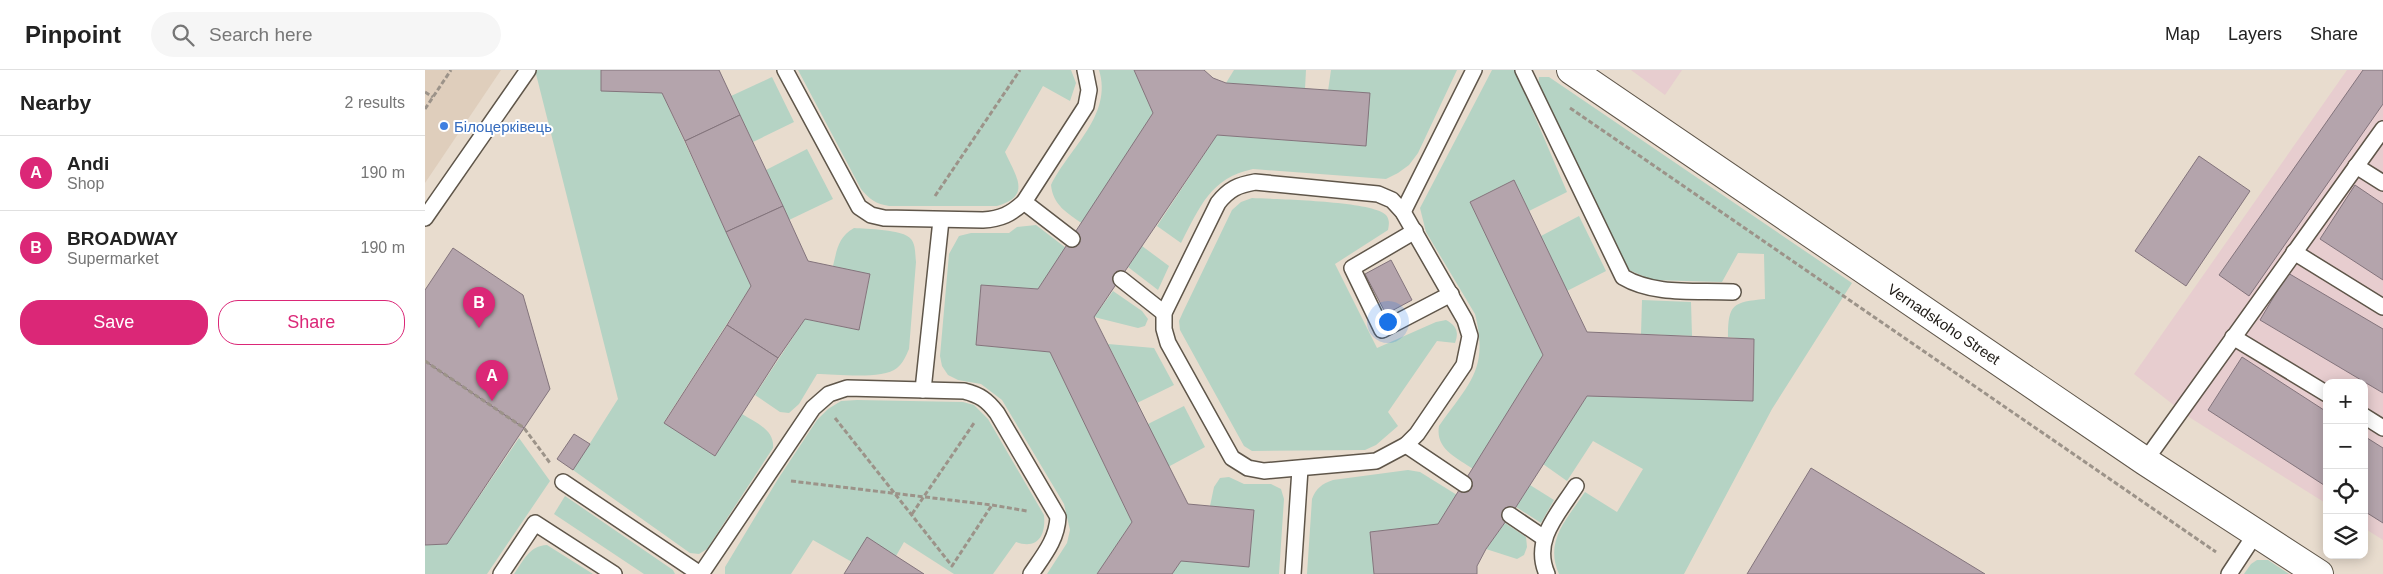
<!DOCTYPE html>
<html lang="en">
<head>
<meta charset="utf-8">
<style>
  body { margin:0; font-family:Arial,sans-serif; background:#f6f6f6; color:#222 }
  .controls { position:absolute; right:15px; bottom:15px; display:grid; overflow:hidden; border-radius:10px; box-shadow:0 2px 12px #0003 }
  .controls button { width:45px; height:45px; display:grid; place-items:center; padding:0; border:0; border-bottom:1px solid #e0e0e0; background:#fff; color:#222; font:25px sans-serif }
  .you { position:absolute; left:962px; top:251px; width:18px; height:18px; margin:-12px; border:4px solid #fff; border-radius:50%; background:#1a73e8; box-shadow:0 0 0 8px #1a73e833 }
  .badge { display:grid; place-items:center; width:32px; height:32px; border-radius:50%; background:#db2777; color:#fff; font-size:16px; font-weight:700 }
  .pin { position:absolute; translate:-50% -41px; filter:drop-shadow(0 1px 2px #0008) }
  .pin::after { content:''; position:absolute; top:26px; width:18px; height:15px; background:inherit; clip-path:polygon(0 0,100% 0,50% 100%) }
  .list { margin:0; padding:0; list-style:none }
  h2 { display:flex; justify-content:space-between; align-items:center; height:65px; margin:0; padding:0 20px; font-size:21px }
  h2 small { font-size:16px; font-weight:400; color:#767676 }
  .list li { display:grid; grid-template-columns:32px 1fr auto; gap:15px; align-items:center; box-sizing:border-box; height:75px; padding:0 20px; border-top:1px solid #e0e0e0 }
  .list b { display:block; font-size:19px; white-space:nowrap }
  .list p { margin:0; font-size:16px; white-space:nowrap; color:#767676 }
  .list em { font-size:16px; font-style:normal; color:#767676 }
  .actions { display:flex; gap:10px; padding:15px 20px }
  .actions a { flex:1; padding:11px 0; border:1px solid #db2777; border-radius:20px; text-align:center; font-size:18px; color:#db2777 }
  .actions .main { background:#db2777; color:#fff }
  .icon { flex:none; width:28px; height:28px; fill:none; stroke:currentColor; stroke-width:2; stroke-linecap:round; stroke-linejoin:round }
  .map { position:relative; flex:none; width:1958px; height:504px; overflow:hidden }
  header { display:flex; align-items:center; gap:30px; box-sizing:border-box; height:70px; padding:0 25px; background:#fff; border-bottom:1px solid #e0e0e0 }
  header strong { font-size:24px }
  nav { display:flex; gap:28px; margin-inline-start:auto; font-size:18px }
  .search { width:350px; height:45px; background:#f6f6f6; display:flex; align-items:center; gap:12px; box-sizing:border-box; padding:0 18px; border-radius:28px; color:#767676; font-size:19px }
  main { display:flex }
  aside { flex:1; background:#fff }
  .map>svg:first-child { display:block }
</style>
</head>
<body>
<header>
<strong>Pinpoint</strong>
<div class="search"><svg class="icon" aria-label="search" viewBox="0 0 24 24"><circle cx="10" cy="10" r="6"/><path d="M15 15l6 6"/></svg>Search here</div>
<nav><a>Map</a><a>Layers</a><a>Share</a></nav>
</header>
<main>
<aside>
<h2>Nearby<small>2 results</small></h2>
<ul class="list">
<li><span class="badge">A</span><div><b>Andi</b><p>Shop</p></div><em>190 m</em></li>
<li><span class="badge">B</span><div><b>BROADWAY</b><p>Supermarket</p></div><em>190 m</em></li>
</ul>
<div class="actions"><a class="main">Save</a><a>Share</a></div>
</aside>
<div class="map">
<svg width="1958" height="504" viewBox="0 0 1958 504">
  <rect width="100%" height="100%" fill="#e8dcce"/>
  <polygon fill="#dfcebc" points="0,0 76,0 0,113"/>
  <g fill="#e7cdcf">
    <polygon points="1206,0 1257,0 1240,25"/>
    <polygon points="1922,0 1958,0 1958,470 1939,458 1939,313 1902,313 1902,434 1764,347 1709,304"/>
  </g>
  <g fill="#b5d3c4">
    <path d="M110 0H176L237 23 326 216 239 352 290 386 317 344C330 352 350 360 348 378L282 479 274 484 265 483 148 400 193 329Z"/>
    <path d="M373 0H646L651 13 645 31 618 16 580 82C590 105 608 126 572 136H464C451 134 444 129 436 119Z"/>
    <path d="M674 0H709L728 43 658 154C642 143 628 135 626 115 645 77 688 45 674 0Z"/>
    <polygon points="809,0 881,0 880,19 801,13"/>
    <path d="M906 0H1032L993 83 984 95 973 103 961 109 828 99C785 108 775 137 756 173L732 156 792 65 941 76 903 21Z"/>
    <path d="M1067 0H1090L1142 122 1104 141 1089 110 1045 132 1118 285 1048 399C1032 388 1010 379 1014 356 1044 313 1064 300 1050 244L1001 162 995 138Z"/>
    <polygon points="347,7 369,52 328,72 306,26"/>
    <path d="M1114 7H1124L1427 213 1347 339 1259 504H1134C1119 471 1142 449 1160 422L1192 442 1218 399 1168 371 1142 411 1118 394 1162 326 1328 330 1329 270 1303 267C1303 234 1308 232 1340 229L1339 184 1313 183 1297 212 1227 210 1204 200 1195 187 1113 17Z"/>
    <polygon points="382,79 408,129 364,150 341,100"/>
    <path d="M827 128C850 129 949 131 961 145 965 150 964 155 963 160L910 194 952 278 1011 252 1021 250C1032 256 1034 262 1030 273L1012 271 963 342 973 356 951 375 940 380 827 381 819 376 755 260 754 251 758 242 807 140 816 132Z"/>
    <polygon points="1154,146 1181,201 1142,221 1116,166"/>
    <polygon points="611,155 641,178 613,219 556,215 551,275 625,282 707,452 672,504 622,504 642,473 645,460 639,434 577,330 556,314 533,310 523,305 517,296 515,286 524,184 534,166 546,163 584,163 592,157"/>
    <path d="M429 158C441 159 478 159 486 169 491 175 490 185 491 192L484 279C481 286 478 293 472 298 458 310 410 304 392 304L374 334 364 343 355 342 330 325 380 249 434 260 445 205 408 196C412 180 413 167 429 158Z"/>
    <polygon points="717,176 744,196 733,220 703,197"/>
    <polygon points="688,221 717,241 723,249 720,256 713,258 669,247"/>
    <polygon points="1217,230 1266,232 1267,266 1216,264"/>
    <polygon points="683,274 729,278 749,315 712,333"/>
    <path d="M432 330 538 332 549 335 563 349 619 445C621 465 613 480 591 472L568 504H529L479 472 471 486 427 492 388 470 366 504H300V497L353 409 392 350 403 339 416 331Z"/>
    <polygon points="759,336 780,377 743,397 723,354"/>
    <polygon points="94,368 125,411 62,504 0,504 0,475 22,474"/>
    <path d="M983 400 995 402 1032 425 1013 454 945 462 949 504H882L887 429C891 418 897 414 908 410Z"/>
    <polygon points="804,407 819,414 846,414 856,419 859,429 854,504 747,504 756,491 829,440 785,436 789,417 795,408"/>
    <polygon points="1105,415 1129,430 1116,453 1091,437"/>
    <polygon points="140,426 248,500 250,504 219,504 129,444"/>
    <polygon points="1080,453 1101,467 1102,477 1099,485 1092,489 1061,479"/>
    <path d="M122 475 168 504H89C99 490 104 476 122 475Z"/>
    <polygon points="1832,490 1843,490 1864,504 1819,504 1826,494"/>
  </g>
  <g fill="#b4a4ac" stroke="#83747c">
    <polygon points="176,0 294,0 315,45 260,71 237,23 176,21"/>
    <polygon points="709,0 779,0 788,8 801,13 945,23 941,76 792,65 669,247 763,434 829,440 824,497 756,491 747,504 672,504 707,452 625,282 551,275 556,215 613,219 728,43"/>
    <polygon points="1938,0 1958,0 1958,34 1824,226 1794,205"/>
    <polygon points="315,45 358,136 301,162 260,71"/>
    <polygon points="1774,86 1825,121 1761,216 1710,181"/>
    <polygon points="1089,110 1162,262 1329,269 1328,331 1162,326 1091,437 1061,479 1052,496 1052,504 949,504 945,462 1013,454 1118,285 1045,132"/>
    <polygon points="1930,115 1958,134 1958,210 1895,169"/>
    <polygon points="358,136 383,191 445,204 434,260 380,249 353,288 302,255 326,216 301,162"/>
    <polygon points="28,178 98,225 125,319 99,358 0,291 0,220"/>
    <polygon points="966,190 987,230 961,244 940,204"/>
    <polygon points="1863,203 1958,259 1958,323 1835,250"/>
    <polygon points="302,255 353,288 290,386 239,353"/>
    <polygon points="1817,287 1902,342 1902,417 1783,340"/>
    <polygon points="0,291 99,358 22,474 0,475"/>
    <polygon points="149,364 165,374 148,400 132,389"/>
    <polygon points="1939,366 1958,378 1958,453 1939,441"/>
    <polygon points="1386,398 1560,504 1322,504"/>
    <polygon points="442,467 471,486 499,504 419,504"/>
  </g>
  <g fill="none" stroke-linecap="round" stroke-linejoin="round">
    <g stroke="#5f564a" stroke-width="18">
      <g id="lane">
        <path d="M360 0 434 137 446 145 459 148 558 150C576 149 586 144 599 132L661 36 664 20 660 0"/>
        <path d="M1098 0 1198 207C1230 226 1272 220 1308 222"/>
        <polyline points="1931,96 1958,113"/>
        <path d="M830 112 953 124 967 130 978 142 1040 250 1045 266 1039 295 992 364 981 375 951 391 839 401 823 398 807 388 743 273 739 259V243L793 133C804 119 813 115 830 112Z"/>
        <polyline points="599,132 647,169"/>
        <polyline points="978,142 1049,0"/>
        <polyline points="0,148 103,0"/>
        <polyline points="990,161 927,198 957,260 1026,224"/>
        <polyline points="1869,182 1958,237"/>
        <polyline points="696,209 739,243"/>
        <polyline points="1808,267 1902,324"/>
        <polyline points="498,320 516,150"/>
        <polyline points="1939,346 1958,358"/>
        <polyline points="981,375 1039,414"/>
        <polyline points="1720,391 1958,59"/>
        <polyline points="138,412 275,504"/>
        <polyline points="1085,445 1119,468"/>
        <polyline points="76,504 110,453 189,504"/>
        <path d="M276 504 388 338 404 324 422 318 539 321C555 325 562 330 572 343L633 447C632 470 618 486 606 504"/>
        <polyline points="868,504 875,399"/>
        <path d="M1122 504C1107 470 1133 444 1151 416"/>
        <polyline points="1804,504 1831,463"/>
      </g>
    </g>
    <g stroke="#5f564a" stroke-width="30">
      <polyline id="secondary" points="1146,0 1720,391 1894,504"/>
    </g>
    <g stroke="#9c9389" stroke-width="3" stroke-dasharray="5 2.5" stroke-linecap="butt">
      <polyline points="0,22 8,27"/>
      <polyline points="1145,38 1791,482"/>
      <polyline points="0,39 26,0"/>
      <polyline points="510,126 595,0"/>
      <polyline points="0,291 99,358 125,393"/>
      <polyline points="410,348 527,496 567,435"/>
      <polyline points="366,411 567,435 602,441"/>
      <polyline points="487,444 549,353"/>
    </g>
    <use href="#lane" stroke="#fff" stroke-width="15"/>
    <use href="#secondary" stroke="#fff" stroke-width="28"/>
  </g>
  <circle fill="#3f7fe0" stroke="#fff" stroke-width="2" cx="19" cy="56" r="5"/>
  <g text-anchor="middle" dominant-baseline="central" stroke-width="4" stroke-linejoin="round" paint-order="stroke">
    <g font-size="15" fill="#366cbe" stroke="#fff" text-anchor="start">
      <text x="29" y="56">Білоцерківець</text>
    </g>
    <g font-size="15" fill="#1d1914" stroke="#fff">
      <text transform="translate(1519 254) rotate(34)">Vernadskoho Street</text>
    </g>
  </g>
</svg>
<div class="controls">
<button>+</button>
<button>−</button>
<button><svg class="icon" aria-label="locate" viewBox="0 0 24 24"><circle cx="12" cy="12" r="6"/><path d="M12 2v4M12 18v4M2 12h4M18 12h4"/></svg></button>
<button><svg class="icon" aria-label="layers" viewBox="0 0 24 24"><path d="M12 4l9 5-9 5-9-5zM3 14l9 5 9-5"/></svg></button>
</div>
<div class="you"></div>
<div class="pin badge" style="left:67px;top:331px">A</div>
<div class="pin badge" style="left:54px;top:258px">B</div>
</div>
</main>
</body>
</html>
